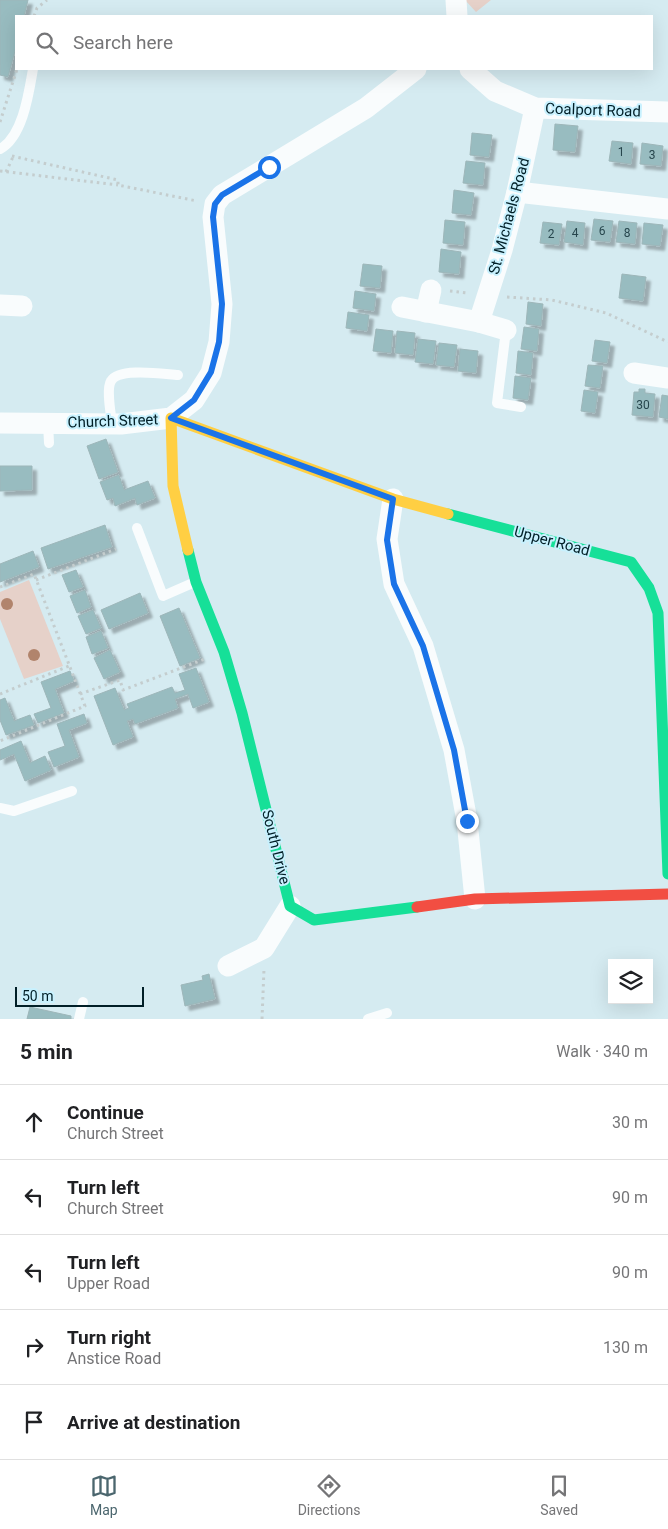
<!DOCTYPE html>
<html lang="en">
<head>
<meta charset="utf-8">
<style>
  body { margin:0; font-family:Roboto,sans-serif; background:#f6f6f6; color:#202124 }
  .controls { position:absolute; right:15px; bottom:15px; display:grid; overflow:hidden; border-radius:0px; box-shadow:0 5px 20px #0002 }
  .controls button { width:45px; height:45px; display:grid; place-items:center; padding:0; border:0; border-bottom:1px solid #e0e0e0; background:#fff; color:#202124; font:25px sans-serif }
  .scale { position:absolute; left:15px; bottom:12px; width:129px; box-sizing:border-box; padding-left:5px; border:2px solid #011f27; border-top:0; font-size:14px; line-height:18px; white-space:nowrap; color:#011f27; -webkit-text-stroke:4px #c8f1fe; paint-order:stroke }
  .stop { position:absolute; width:15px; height:15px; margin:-11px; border:4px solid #1a73e8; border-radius:50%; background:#fff }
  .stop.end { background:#1a73e8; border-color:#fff; box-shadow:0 1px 5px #0008 }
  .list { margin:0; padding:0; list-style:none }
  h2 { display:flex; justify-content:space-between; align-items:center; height:65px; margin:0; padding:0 20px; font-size:21px }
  h2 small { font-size:16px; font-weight:400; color:#757577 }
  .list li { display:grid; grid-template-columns:32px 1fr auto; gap:15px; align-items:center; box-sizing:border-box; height:75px; padding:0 20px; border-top:1px solid #e0e0e0 }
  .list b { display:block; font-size:19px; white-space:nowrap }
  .list p { margin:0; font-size:16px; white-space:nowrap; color:#757577 }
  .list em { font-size:16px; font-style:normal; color:#757577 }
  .icon { flex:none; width:28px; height:28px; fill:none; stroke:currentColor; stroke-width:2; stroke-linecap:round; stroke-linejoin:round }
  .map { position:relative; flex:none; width:668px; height:1019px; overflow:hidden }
  .search { position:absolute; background:#fff; box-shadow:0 5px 20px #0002; left:15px; right:15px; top:15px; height:55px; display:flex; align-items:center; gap:12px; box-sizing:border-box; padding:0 18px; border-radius:0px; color:#757577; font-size:19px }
  .sheet { height:440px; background:#fff }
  nav { display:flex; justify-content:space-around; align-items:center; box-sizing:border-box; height:70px; border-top:1px solid #e0e0e0; background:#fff; font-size:14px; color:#757577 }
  nav a { display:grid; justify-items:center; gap:2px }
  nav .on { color:#4b666e }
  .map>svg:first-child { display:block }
</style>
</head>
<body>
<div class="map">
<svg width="668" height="1019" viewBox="0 0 668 1019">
  <defs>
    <filter id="shadow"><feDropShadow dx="4.5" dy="4.5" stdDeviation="1" flood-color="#0004"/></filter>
  </defs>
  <rect width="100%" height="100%" fill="#d5ebf1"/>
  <g fill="#e6d1c9">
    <polygon points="465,0 491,0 476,12"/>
    <polygon points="29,580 63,666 24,679 0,619 0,592"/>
  </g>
  <g fill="#98bcc0" stroke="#9db6b9" filter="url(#shadow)">
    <polygon points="0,0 28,0 24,16 16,16 16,47 8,77 0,75"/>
    <polygon points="555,124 578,126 575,152 553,150"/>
    <polygon points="472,133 492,135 489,157 470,155"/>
    <polygon points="612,141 633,143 631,164 609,161"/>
    <polygon points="642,143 663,146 661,166 640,164"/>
    <polygon points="466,161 485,163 483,185 463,183"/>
    <polygon points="454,190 474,193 471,215 452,213"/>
    <polygon points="594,219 613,221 610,242 591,240"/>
    <polygon points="445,220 465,222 463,245 443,243"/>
    <polygon points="567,221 585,223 583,245 564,242"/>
    <polygon points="619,221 637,223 635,244 616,242"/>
    <polygon points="543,222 562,224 559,245 540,243"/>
    <polygon points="644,223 663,225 660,246 642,244"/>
    <polygon points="441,249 461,252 459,274 439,272"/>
    <polygon points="363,264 382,266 380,288 360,286"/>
    <polygon points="622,274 646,277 643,301 619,298"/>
    <polygon points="355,291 376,294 374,311 353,308"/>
    <polygon points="528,302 543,304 541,326 526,324"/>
    <polygon points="348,312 369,315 367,331 346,328"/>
    <polygon points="524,327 539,329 537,351 521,349"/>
    <polygon points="376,329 393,331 391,353 373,351"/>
    <polygon points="397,331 415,333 413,355 395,353"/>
    <polygon points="418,339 436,341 433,364 415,362"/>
    <polygon points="595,340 610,342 607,363 592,361"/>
    <polygon points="439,343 457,345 454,367 436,365"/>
    <polygon points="460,349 478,351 476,373 458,371"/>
    <polygon points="518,351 533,353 531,375 516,373"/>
    <polygon points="588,365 603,366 600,388 585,386"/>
    <polygon points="515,376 531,378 528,400 513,398"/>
    <polygon points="639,389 645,389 645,393 655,394 653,417 632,415 634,392 639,392"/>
    <polygon points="584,390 598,392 595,413 581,411"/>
    <polygon points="662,395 668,396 668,419 659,417"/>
    <polygon points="106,439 118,472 99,479 87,446"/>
    <polygon points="0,466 32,466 32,490 0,491"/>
    <polygon points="119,475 124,490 148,481 155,498 137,505 135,498 115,506 113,498 107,500 100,482"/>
    <polygon points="105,525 112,547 48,569 41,548"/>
    <polygon points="33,551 39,567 0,582 0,564"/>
    <polygon points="76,570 83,587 69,592 62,575"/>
    <polygon points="85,590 91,607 77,613 70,596"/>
    <polygon points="140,593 148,613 109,629 101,610"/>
    <polygon points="179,608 200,658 180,666 160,616"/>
    <polygon points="93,610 101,628 86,634 78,616"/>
    <polygon points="101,631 108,648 92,654 86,637"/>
    <polygon points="110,650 120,672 104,679 94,658"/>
    <polygon points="196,668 209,702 193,708 188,694 175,699 178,708 135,724 133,719 127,721 133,737 113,745 94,696 115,688 124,710 129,708 127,704 172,687 175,693 185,690 179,674"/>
    <polygon points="70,671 74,681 55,689 64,713 38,723 34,714 51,708 41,682"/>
    <polygon points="5,698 14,721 30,715 34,725 6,735 0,720 0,700"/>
    <polygon points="84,714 87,723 69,730 79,757 54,767 48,752 65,746 57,724"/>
    <polygon points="21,741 30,763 45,756 51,770 25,781 14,754 0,760 0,750"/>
    <polygon points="209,974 215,999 185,1006 181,985 203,980 202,976"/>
    <polygon points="30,1007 71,1016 71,1019 27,1019"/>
  </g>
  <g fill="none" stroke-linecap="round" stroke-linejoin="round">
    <g stroke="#c4cdce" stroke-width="3" stroke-dasharray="2.5 4" stroke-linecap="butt">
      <polyline points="34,16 37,8 47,0"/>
      <polyline points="0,122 17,69"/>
      <polyline points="12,156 118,180 118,185 197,201"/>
      <polyline points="0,171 118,185"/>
      <polyline points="6,172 13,157"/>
      <polyline points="450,291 468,293"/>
      <polyline points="507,297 552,300 606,313 668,342"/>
      <polyline points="36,580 116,549"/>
      <polyline points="0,587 34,574 85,706 0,741"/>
      <polyline points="0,694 69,666"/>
      <polyline points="80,694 120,680 123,690 205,659"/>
      <polyline points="262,1019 264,969"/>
    </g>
    <g stroke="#f9fcfd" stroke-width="10">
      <path d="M0 149C23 137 29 92 33 69"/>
      <polyline points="506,330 497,403 521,407"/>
      <polyline points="48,423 49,443"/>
      <path d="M112 424C111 414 106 389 111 381 119 367 163 374 178 375"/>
      <polyline points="137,528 163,596 195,582"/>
      <polyline points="0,808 14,811 72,791"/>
      <polyline points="79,1019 83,1002"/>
      <polyline points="368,1019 387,1013"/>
    </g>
    <g stroke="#f9fcfd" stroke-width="21">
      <polyline points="456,0 457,16"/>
      <polyline points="470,69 495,91 535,108 668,112"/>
      <polyline points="517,192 668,209"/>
      <polyline points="0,305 22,306"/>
      <polyline points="402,307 479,322 506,330"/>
      <polyline points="426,312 431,290"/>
      <polyline points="479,322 502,250 517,192 535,108"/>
      <polyline points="634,373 668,378"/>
      <polyline points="0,423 121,424 171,418 194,400 211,373 219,342 222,304 213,217 215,204 222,195 366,108 416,69"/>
      <polyline points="393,499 387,539 394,584 423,646 454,750 467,821 475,899"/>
      <polyline points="228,966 264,948 290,906"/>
    </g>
    <g stroke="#16e098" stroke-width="11">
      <polyline points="448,514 631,562 649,588 658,613 668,874"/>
      <polyline points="188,550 196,582 224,652 242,713 290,906 314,920 417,907"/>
    </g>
    <polyline stroke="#ffcf43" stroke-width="11" points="188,550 173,486 171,418 393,499 448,514"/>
    <polyline stroke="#f24e42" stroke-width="11" points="417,907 475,899 668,894"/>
  </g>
  <g fill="#b1846c">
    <circle cx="7" cy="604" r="6"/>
    <circle cx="34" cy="655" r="6"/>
  </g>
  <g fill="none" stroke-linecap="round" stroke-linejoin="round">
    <polyline stroke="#1a73e8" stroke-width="6" points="269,167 222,195 215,204 213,217 222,304 219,342 211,372 194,400 171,418 393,499 387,540 394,584 423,646 454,750 467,821"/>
  </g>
  <g text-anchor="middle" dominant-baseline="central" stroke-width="4" stroke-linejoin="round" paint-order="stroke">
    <g font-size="12" fill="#27464d">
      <text x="621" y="152">1</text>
      <text x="652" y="155">3</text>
      <text x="602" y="231">6</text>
      <text x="575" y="233">4</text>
      <text x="627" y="233">8</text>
      <text x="551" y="234">2</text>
      <text x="643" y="405">30</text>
    </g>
    <g font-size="15" fill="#011f27" stroke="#c8f1fe">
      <text transform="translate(593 110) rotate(2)">Coalport Road</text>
      <text transform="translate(509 216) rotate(-75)">St. Michaels Road</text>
      <text transform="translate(113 421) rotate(-2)">Church Street</text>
      <text transform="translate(552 541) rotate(15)">Upper Road</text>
      <text transform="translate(276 847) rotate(76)">South Drive</text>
    </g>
  </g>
</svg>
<div class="controls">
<button><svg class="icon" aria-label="layers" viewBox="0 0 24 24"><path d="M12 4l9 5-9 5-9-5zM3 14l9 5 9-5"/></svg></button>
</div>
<div class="scale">50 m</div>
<div class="stop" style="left:269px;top:167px"></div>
<div class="stop end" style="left:467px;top:821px"></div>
<div class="search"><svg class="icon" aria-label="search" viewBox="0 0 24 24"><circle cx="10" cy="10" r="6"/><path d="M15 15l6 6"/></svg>Search here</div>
</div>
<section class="sheet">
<h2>5 min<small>Walk · 340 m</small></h2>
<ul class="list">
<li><svg class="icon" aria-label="ahead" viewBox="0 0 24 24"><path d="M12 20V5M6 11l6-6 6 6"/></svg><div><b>Continue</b><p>Church Street</p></div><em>30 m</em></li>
<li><svg class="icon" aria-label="left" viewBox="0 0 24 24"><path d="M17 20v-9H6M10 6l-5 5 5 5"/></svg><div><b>Turn left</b><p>Church Street</p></div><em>90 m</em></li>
<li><svg class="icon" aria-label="left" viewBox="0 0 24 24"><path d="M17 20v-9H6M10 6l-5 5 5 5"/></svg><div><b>Turn left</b><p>Upper Road</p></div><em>90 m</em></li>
<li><svg class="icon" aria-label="right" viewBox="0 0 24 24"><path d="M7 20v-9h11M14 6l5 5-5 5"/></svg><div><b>Turn right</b><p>Anstice Road</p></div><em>130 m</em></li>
<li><svg class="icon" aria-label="arrive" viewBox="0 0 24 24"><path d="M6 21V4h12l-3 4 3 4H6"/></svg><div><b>Arrive at destination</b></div></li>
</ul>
</section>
<nav>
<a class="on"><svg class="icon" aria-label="map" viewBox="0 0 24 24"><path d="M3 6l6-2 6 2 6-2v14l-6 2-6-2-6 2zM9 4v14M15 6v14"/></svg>Map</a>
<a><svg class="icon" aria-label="directions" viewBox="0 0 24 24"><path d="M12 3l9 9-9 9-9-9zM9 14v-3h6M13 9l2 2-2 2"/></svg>Directions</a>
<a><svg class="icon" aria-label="saved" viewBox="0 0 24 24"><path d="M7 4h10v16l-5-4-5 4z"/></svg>Saved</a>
</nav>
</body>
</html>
